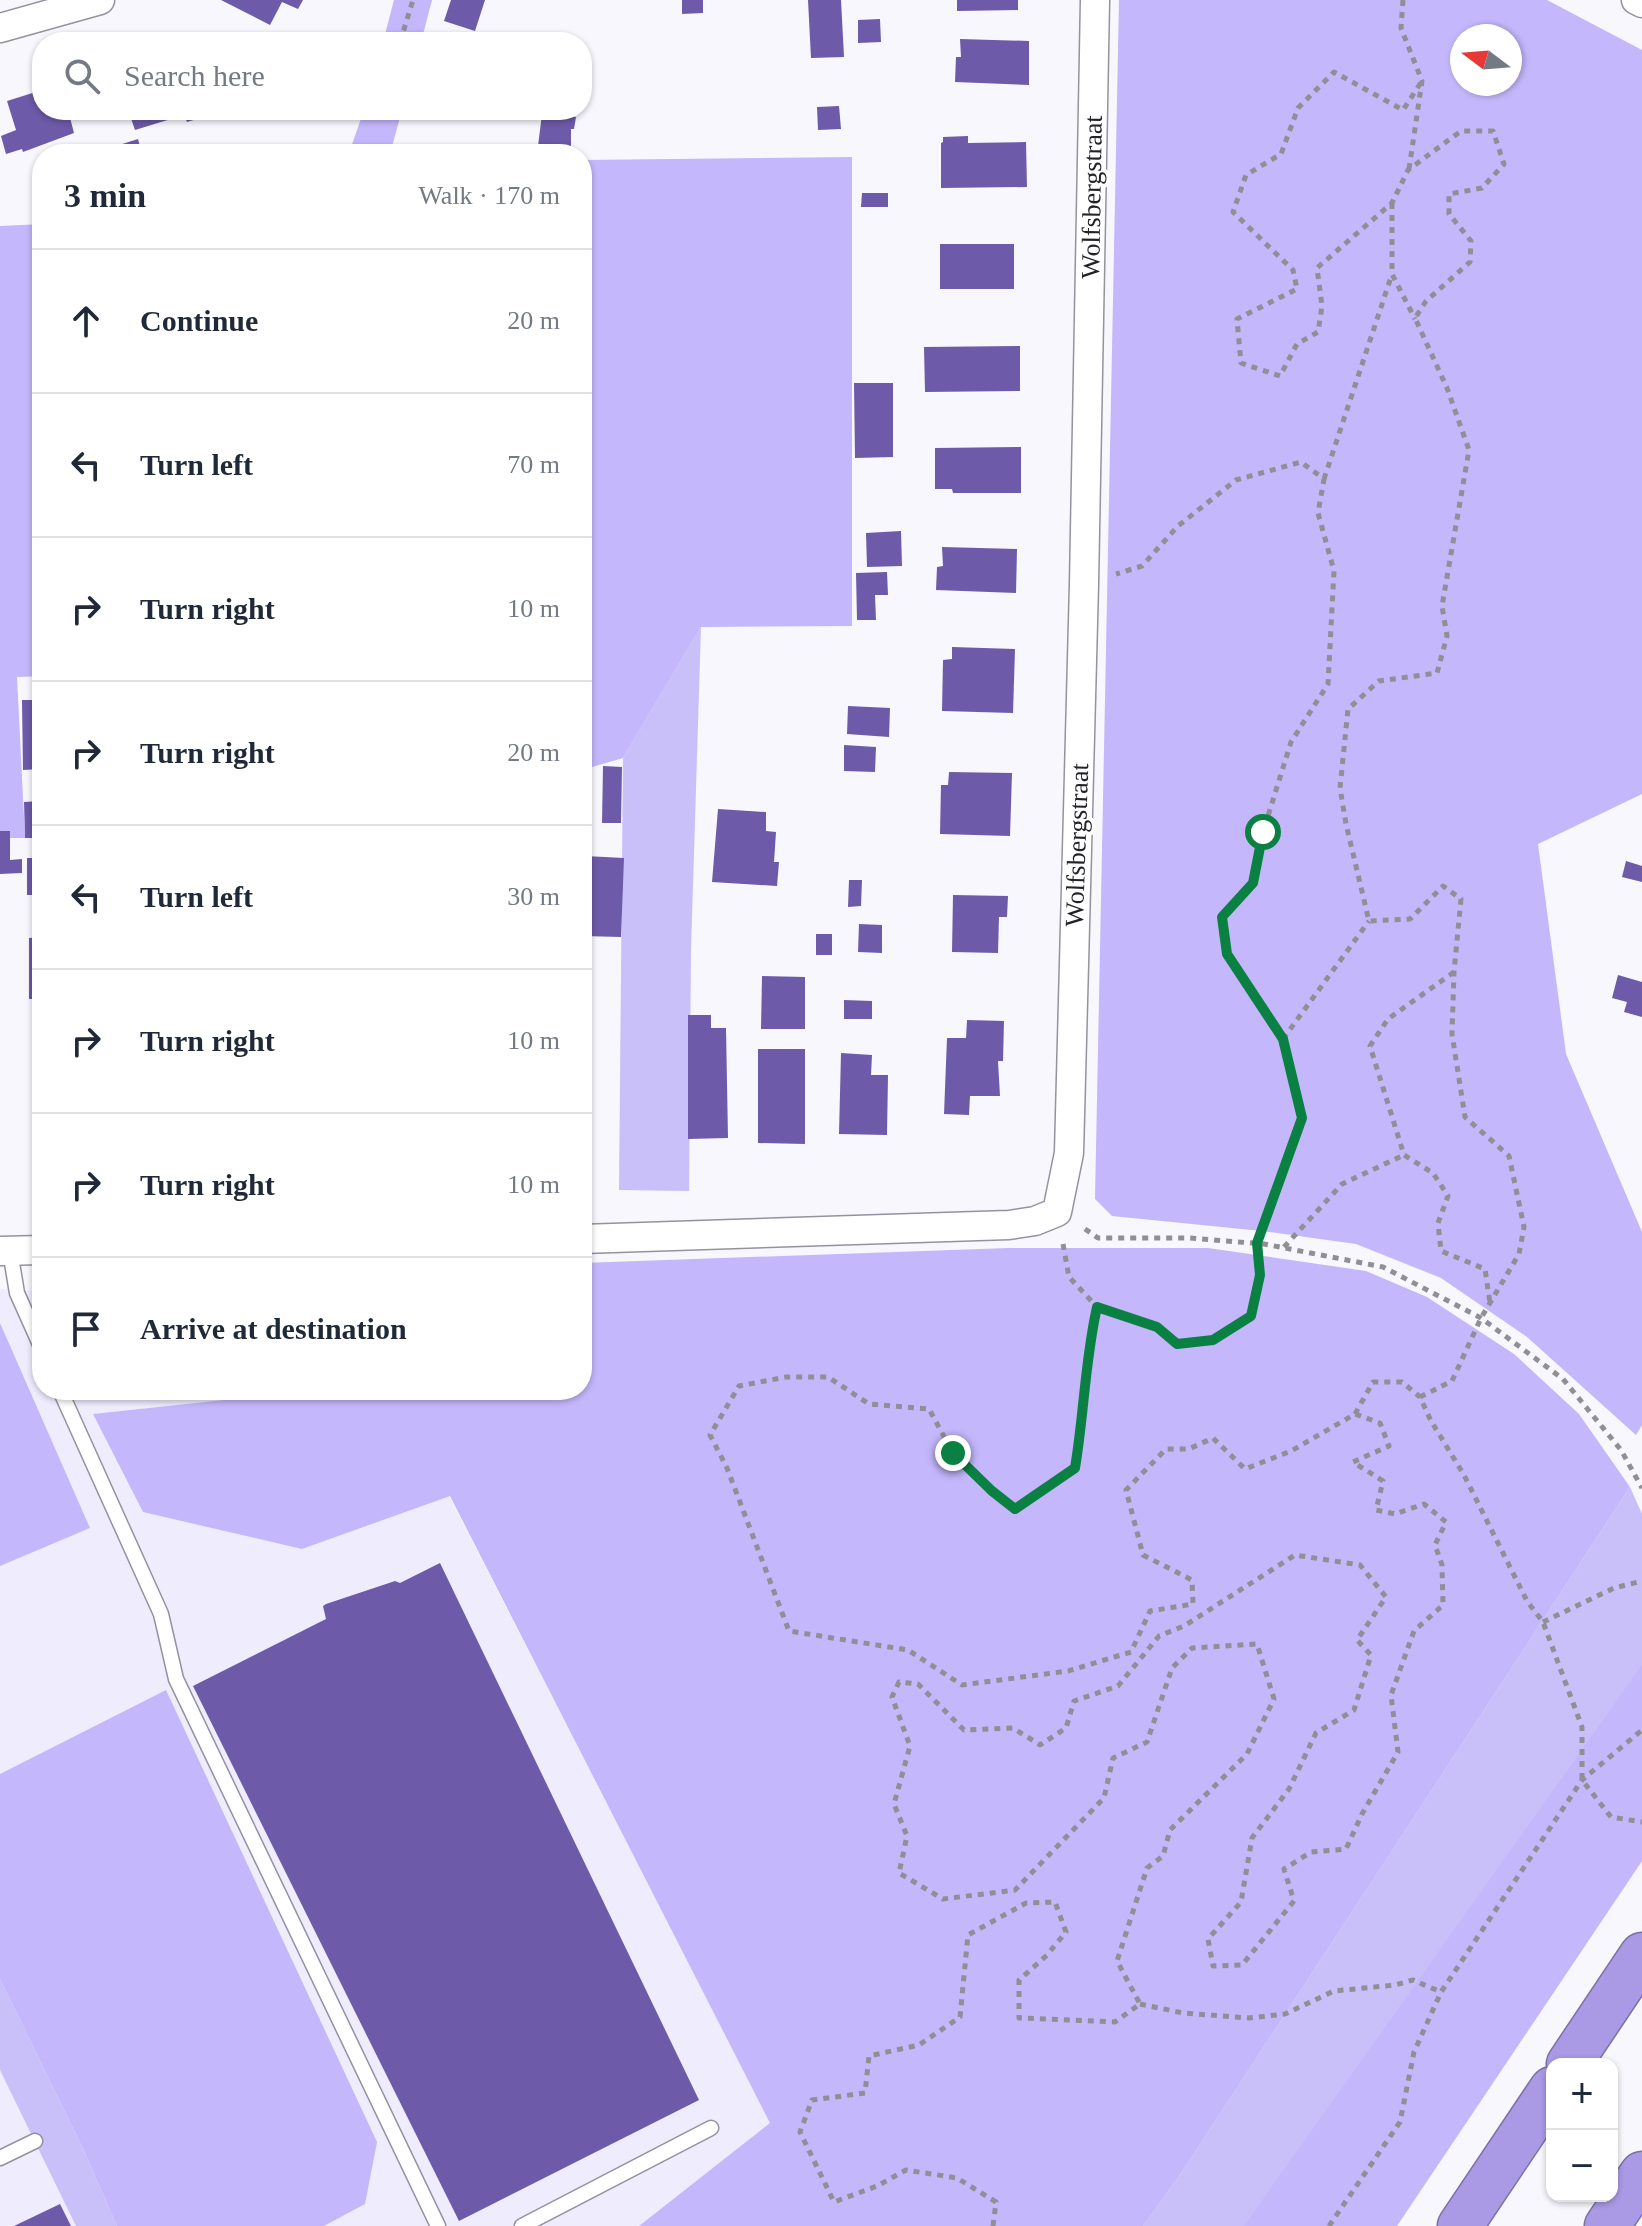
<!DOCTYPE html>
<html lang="en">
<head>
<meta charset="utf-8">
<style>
  body { margin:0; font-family:Georgia,serif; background:#f2f2f3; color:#1f2937 }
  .controls { position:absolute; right:24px; bottom:24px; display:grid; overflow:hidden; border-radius:16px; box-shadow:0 2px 6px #0004 }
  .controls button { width:72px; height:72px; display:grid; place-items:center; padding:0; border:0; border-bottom:2px solid #e0e1e3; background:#fff; color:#1f2937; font:40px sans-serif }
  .compass { position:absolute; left:1450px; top:24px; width:72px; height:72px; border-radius:50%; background:#fff; box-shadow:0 2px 6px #0004; rotate:286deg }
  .stop { position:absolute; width:24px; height:24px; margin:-18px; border:6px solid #0b8043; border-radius:50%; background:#fff }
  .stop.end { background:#0b8043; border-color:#fff; box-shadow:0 2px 8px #0008 }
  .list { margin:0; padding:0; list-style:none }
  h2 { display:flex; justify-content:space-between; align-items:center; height:104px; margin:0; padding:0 32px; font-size:34px }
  h2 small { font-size:26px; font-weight:400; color:#747a83 }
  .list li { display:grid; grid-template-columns:52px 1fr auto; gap:24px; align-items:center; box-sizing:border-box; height:144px; padding:0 32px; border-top:2px solid #e0e1e3 }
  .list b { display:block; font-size:30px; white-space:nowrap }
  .list em { font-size:26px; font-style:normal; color:#747a83 }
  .icon { flex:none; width:44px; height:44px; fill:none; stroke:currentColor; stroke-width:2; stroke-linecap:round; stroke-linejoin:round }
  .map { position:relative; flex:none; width:1642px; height:2226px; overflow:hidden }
  .search { position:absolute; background:#fff; box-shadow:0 2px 6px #0004; left:32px; top:32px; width:560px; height:88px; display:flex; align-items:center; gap:20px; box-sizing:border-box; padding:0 28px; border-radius:32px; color:#747a83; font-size:30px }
  .panel { position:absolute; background:#fff; box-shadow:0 2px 6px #0004; left:32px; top:144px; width:560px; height:1256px; border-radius:32px }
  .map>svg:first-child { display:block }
</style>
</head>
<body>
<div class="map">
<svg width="1642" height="2226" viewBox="0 0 1642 2226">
  <rect width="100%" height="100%" fill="#f7f7fd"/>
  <g fill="#efecfe">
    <polygon points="0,1289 42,1291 42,1390 318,1390 93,1414 143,1512 302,1549 449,1496 771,2123 639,2226 324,2226 365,2204 166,1691 0,1774 0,1566 90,1528 0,1323"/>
    <polygon points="0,1979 117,2226 0,2226"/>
  </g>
  <g fill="#c9bff9">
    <polygon points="701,627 691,950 689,1191 619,1190 623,758"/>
    <polygon points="1630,1487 1642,1514 1642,1666 1248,2226 1143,2226 1180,2175"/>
    <polygon points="0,1979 83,2149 117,2226 76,2226 0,2070"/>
  </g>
  <g fill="#c4b7fc" fill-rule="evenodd">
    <polygon points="394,0 432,0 421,42 383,42"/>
    <path d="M1119 0H1547L1642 50V794L1538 844 1566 1054 1642 1232V1425L1636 1435 1527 1337 1441 1278 1356 1244 1262 1231 1112 1216 1095 1199ZM1462 36H1510V84H1462Z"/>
    <polygon points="364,110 402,110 390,154 343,154 349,153"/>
    <polygon points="852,157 852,626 701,627 623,758 582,770 582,160"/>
    <polygon points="42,224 42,676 17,677 25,838 0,838 0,226"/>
    <polygon points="1008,1248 1208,1248 1366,1271 1427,1297 1514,1354 1579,1414 1630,1487 1180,2175 1143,2226 639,2226 770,2123 450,1496 302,1549 143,1512 93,1414 318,1390 582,1390 582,1263"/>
    <polygon points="0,1323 90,1528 0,1566"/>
    <polygon points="1642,1665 1642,1861 1397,2226 1244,2226"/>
    <polygon points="166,1690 377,2142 365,2204 324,2226 117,2226 83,2149 0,1979 0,1774"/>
  </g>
  <g fill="#6d5aa9">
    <polygon points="221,0 303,0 298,9 282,2 270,25"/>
    <polygon points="451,0 485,0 475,31 444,21"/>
    <polygon points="682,0 703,0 703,13 682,14"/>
    <polygon points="808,0 841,0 844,57 811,58"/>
    <polygon points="957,0 1018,0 1018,10 957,11"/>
    <polygon points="880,19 881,42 858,43 858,20"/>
    <polygon points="960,39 1029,41 1029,85 955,82 956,57 961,57"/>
    <polygon points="42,90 42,110 68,110 74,133 23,152 22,149 6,154 1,136 16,130 7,101"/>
    <polygon points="839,106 841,129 818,130 817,107"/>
    <polygon points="128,110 223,110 223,111 187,122 184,115 135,130"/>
    <polygon points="550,113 576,117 574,129 571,129 571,154 537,154 542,114 550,115"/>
    <polygon points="968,136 968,143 1026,142 1027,187 941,188 941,143 943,142 943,137"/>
    <polygon points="138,139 142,154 118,154 116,146"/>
    <polygon points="862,193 888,193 888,207 861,207"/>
    <rect x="940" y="244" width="74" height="45"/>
    <polygon points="1020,346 1020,391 925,392 924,347"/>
    <polygon points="854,383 893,383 893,457 855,458"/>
    <polygon points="1021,447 1021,493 953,493 952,489 935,489 935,448"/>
    <polygon points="901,531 902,566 867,567 866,533"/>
    <polygon points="942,547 1017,549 1016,593 936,590 937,567 943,566"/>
    <polygon points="887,572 888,595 875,595 876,620 857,620 856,573"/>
    <polygon points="952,647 1015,649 1013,713 942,711 943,660 952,659"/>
    <polygon points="22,700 42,700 40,769 23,770"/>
    <polygon points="848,706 890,708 889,737 847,734"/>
    <polygon points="844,745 876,747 875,772 844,771"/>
    <polygon points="603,766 622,767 621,823 602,823"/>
    <polygon points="949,772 1012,773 1010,836 940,834 941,785 948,785"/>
    <polygon points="40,801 42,838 25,838 24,802"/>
    <polygon points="718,809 766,812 766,831 776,832 774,862 779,862 777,886 712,882"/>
    <polygon points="0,831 10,831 10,860 22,859 22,873 0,874"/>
    <polygon points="585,856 624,858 621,937 582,936"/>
    <rect x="27" y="858" width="8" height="37"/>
    <polygon points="1626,861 1642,866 1642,882 1622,877"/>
    <polygon points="849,880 862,880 861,906 848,907"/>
    <polygon points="953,895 1008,896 1007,917 999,917 998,953 952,952"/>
    <polygon points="859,924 882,925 882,953 858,952"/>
    <rect x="816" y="934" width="16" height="21"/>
    <polygon points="42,937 42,999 29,999 29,938"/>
    <polygon points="1618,975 1642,982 1642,1017 1624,1012 1627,1002 1612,998"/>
    <polygon points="762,976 805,977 805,1029 761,1029"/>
    <rect x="582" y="995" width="8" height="53"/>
    <polygon points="844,1000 872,1001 872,1019 844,1019"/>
    <polygon points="688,1015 711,1015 711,1028 726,1028 728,1138 688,1139"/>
    <polygon points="967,1020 1004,1021 1003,1061 998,1061 1000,1096 970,1096 969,1115 944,1114 947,1038 966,1038"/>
    <polygon points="758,1049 805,1049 805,1144 758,1143"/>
    <polygon points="841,1053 872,1055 871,1075 888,1075 887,1135 839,1134"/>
    <polygon points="440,1563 699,2100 459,2221 193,1686 326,1619 323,1606 326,1604 395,1581 400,1583"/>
    <polygon points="60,2204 71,2226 14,2226"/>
  </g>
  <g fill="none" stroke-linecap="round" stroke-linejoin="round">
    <g stroke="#9492a0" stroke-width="17">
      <g id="service">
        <polyline points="10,1251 17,1293 42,1349"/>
        <polyline points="60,1390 161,1614 176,1679 438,2226"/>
        <polyline points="0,2158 35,2141"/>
        <polyline points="522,2226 711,2128"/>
      </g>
    </g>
    <g stroke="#9492a0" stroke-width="31">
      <g id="minor">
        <polyline points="1636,0 1642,3"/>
        <polyline points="0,28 100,0"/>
        <polyline points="582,1239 1009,1225 1035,1221 1057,1212 1069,1153 1084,584 1095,0"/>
        <polyline points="0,1251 42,1250"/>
      </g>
    </g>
    <g stroke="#7b70a4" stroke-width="47">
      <g id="motorway">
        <polyline points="1569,2064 1642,1955"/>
        <polyline points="1460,2226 1552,2089"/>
        <polyline points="1607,2226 1642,2174"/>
      </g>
    </g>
    <g stroke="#8f8f95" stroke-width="5" stroke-dasharray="6 6" stroke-linecap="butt">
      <polyline points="1403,0 1401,28 1422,81 1409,169"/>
      <polyline points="400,42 413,0"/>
      <polyline points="378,111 378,110"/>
      <polyline points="1392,203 1392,274 1415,319"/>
      <polyline points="1324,479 1392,274"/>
      <polyline points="1454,972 1388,1019 1370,1046 1404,1155 1433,1173 1448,1196 1438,1223 1441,1251 1485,1269 1490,1303"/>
      <polyline points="1283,1039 1369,921"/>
      <polyline points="1085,1229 1098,1238 1190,1238 1264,1244 1383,1267 1481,1318 1563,1379 1621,1450 1642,1488"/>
      <polyline points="1063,1244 1069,1277 1097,1307"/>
      <polyline points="1284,1247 1342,1184 1404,1155"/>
      <polyline points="1420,1397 1452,1381 1481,1318 1519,1254 1524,1227 1509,1156 1465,1117 1452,1034 1454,972 1461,899 1443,886 1410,919 1369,921 1346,824 1340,788 1348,709 1379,681 1437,673 1447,636 1442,606 1469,450 1447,388 1415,318 1426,301 1470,262 1471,241 1449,214 1449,194 1482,188 1504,164 1493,131 1461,131 1408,170 1392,203 1317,268 1322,306 1318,332 1297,344 1280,376 1241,363 1237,319 1297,289 1293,270 1233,212 1246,175 1281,154 1298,108 1334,72 1403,110 1422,81"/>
      <polyline points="1355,1414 1373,1382 1402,1382 1420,1397 1431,1421 1464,1475 1527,1601 1543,1622 1582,1727 1582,1780 1611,1817 1642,1822"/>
      <polyline points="1543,1622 1614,1588 1642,1581"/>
      <polyline points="1140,2004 1183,2013 1249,2018 1285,2014 1334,1991 1395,1985 1413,1980 1441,1992"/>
      <path d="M993 2226 996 2202 957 2178 906 2170 877 2186 834 2202 800 2132 812 2100 865 2093 869 2056 919 2045 960 2017 968 1935 1026 1903 1055 1902 1066 1932 1047 1955 1019 1980V2018L1115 2022 1140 2004 1117 1961 1147 1868 1163 1856 1170 1830 1247 1754 1274 1699 1257 1644 1192 1648 1172 1668 1147 1742 1113 1758 1104 1798 1015 1890 943 1899 899 1873 907 1836 894 1804 910 1746 892 1697 899 1682 918 1684 964 1730 1013 1728 1040 1745 1066 1728 1074 1701 1118 1686 1159 1636 1184 1626 1295 1555 1360 1565 1386 1597 1357 1640 1371 1655 1354 1710 1316 1733 1289 1789 1252 1838 1241 1902 1208 1939 1213 1966 1242 1965 1294 1901 1284 1869 1311 1852 1346 1849 1362 1814 1398 1752 1391 1695 1414 1631 1443 1605 1442 1565 1435 1545 1446 1522 1424 1504 1395 1514 1376 1510 1383 1481 1353 1462 1389 1446 1380 1423 1355 1414 1291 1451 1245 1469 1213 1438 1189 1449H1166L1126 1490 1143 1555 1192 1580 1193 1604 1150 1611 1131 1652 1068 1671 962 1685 908 1650 789 1631 727 1468 710 1435 739 1386 786 1377H828L869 1404 929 1409 953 1453 992 1491 1015 1509 1075 1468C1084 1414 1085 1360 1097 1307L1157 1327 1177 1344 1213 1340 1251 1316 1260 1275 1257 1243 1302 1118 1283 1039 1227 954 1222 917 1253 883 1263 832 1291 742 1328 684 1334 571 1318 513 1324 479 1301 462 1236 480 1178 526 1142 566 1116 574"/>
      <polyline points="1329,2226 1400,2122 1414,2052 1441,1992 1582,1780 1642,1730"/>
    </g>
    <use href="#service" stroke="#fff" stroke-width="14"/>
    <use href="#minor" stroke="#fff" stroke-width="28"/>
    <use href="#motorway" stroke="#aa9ae6" stroke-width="44"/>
  </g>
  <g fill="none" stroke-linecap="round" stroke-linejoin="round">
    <path stroke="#0b8043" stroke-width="10" d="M953 1453 992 1491 1015 1509 1075 1468C1084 1414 1085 1360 1097 1307L1157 1327 1177 1344 1213 1340 1251 1316 1260 1275 1257 1243 1302 1118 1283 1039 1227 954 1222 917 1253 883 1263 832"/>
  </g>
  <g text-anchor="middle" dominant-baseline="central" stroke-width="8" stroke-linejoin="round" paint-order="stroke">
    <g font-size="26" fill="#232228" stroke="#fff">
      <text transform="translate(1092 197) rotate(-89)">Wolfsbergstraat</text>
      <text transform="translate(1077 845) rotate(-88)">Wolfsbergstraat</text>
    </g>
  </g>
</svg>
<div class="controls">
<button>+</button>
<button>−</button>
</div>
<svg class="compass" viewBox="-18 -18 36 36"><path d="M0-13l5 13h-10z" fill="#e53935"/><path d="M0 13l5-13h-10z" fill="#747a83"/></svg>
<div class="stop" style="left:1263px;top:832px"></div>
<div class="stop end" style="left:953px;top:1453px"></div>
<div class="search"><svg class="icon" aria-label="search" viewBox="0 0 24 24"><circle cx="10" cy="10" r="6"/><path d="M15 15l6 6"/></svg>Search here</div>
<section class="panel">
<h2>3 min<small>Walk · 170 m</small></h2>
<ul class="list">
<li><svg class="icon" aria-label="ahead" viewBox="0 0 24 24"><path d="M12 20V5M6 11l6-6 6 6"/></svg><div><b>Continue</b></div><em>20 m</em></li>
<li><svg class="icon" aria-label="left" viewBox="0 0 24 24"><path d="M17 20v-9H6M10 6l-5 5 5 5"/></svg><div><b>Turn left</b></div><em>70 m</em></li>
<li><svg class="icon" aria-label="right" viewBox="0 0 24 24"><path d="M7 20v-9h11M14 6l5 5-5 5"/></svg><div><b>Turn right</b></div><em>10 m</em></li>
<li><svg class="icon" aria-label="right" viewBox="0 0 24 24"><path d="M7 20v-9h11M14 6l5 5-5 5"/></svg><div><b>Turn right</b></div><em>20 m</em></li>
<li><svg class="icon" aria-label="left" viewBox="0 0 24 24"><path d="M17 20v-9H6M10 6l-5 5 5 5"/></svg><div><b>Turn left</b></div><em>30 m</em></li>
<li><svg class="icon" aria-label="right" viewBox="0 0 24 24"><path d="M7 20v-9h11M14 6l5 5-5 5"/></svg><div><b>Turn right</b></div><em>10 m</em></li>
<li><svg class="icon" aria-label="right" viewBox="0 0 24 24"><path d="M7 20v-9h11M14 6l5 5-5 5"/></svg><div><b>Turn right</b></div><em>10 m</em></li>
<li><svg class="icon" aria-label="arrive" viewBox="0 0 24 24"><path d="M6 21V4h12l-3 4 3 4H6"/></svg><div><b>Arrive at destination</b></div></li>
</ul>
</section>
</div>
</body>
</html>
